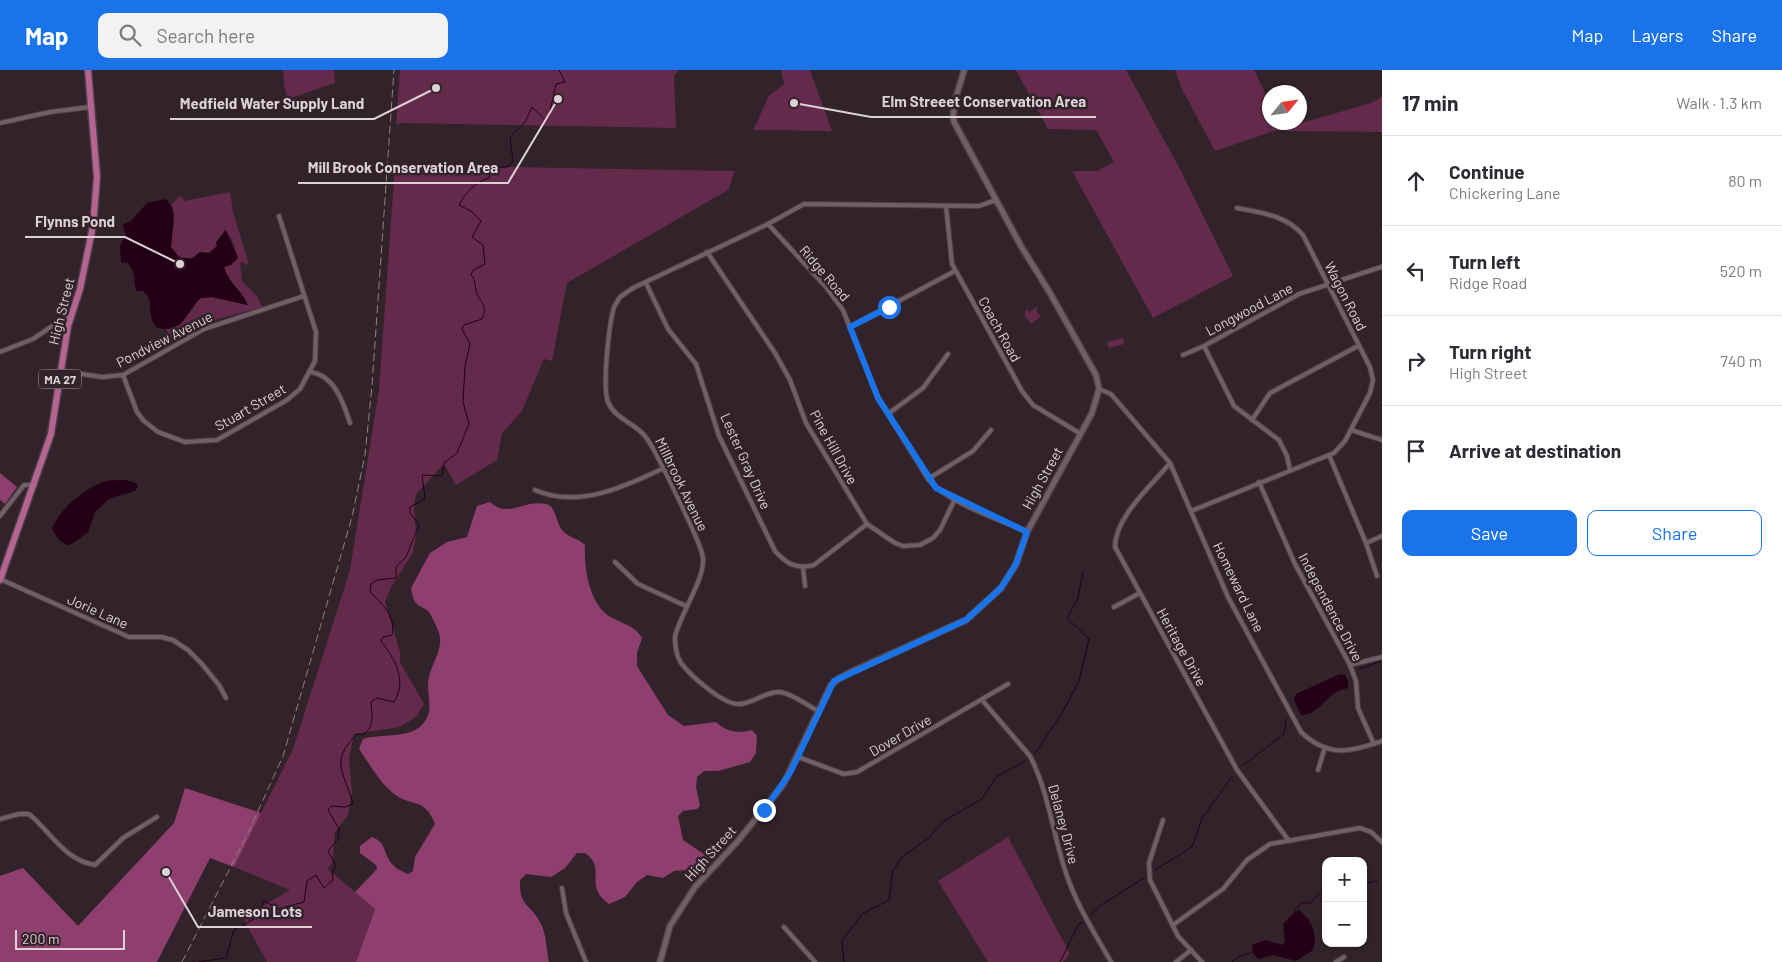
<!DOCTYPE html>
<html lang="en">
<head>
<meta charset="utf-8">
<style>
  body { margin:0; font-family:Barlow,sans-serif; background:#f2f2f3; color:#2b2b33 }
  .controls { position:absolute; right:15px; bottom:15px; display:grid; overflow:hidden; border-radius:10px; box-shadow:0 1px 4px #0004 }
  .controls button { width:45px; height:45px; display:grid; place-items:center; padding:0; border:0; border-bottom:1px solid #e1e1e2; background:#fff; color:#2b2b33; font:25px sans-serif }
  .compass { position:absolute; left:1262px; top:15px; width:45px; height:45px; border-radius:50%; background:#fff; box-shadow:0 1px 4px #0004; rotate:61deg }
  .scale { position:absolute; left:15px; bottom:12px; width:110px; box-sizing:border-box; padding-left:5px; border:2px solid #dcd1d6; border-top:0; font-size:14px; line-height:18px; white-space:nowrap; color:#dcd1d6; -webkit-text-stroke:4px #32222a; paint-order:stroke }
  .stop { position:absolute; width:15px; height:15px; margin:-11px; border:4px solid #1a73e8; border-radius:50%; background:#fff }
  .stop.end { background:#1a73e8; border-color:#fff; box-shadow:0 1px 5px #0008 }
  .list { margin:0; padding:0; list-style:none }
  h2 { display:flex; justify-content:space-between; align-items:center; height:65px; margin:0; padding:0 20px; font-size:21px }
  h2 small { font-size:16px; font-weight:400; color:#7c7c81 }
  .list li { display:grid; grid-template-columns:32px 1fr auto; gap:15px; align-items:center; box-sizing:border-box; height:90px; padding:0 20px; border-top:1px solid #e1e1e2 }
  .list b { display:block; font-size:19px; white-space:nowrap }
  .list p { margin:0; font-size:16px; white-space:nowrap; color:#7c7c81 }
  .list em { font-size:16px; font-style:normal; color:#7c7c81 }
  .actions { display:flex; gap:10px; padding:15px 20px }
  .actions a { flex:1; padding:11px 0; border:1px solid #1a73e8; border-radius:10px; text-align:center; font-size:18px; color:#1a73e8 }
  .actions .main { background:#1a73e8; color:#fff }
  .icon { flex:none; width:28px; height:28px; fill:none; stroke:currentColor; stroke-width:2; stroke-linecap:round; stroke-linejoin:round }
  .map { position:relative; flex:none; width:1382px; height:892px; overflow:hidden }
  header { display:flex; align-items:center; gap:30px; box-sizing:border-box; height:70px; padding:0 25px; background:#1a73e8; color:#fff }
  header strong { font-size:24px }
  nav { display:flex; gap:28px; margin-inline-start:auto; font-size:18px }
  .search { width:350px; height:45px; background:#f2f2f3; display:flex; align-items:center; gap:12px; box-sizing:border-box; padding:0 18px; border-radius:10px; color:#7c7c81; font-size:19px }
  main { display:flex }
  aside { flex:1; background:#fff }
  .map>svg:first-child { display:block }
</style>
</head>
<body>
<header>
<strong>Map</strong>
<div class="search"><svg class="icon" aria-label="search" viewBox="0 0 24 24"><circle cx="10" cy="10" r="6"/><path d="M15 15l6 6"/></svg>Search here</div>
<nav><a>Map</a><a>Layers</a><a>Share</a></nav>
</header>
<main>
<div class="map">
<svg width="1382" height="892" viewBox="0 0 1382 892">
  <rect width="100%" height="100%" fill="#32222a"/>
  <g fill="#632a4b">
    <polygon points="283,0 334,0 335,13 288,29 284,16"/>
    <polygon points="400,0 679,0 674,5 676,58 401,53 396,55"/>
    <polygon points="781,0 810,0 832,61 753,60 769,26 784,14"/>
    <polygon points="1016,0 1126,0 1181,101 1233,206 1153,248 1072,101 1097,101 1114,92 1096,60 1048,59"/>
    <polygon points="1175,0 1254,0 1269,31 1270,52 1281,53 1284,58 1371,33 1382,27 1382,62 1285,61 1283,58 1215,81 1182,19"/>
    <polygon points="395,95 735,101 728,120 567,213 552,291 544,289 522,341 502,363 497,390 456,415 444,394 416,424 414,435 416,466 413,483 391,517 385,532 400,582 400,592 424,634 416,647 400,657 354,664 349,688 352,721 348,745 335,762 333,792 328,799 375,839 356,892 267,892 244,850 256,840 290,820 234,797 293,679 350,500 379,320"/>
    <path d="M230 122 233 142 249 195 240 192 242 211 257 226 262 237 218 249 173 270 166 259 193 239 195 233 201 228 212 227 247 235C242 220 228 213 224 197L238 188 232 170 225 160 216 172 217 176C208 186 191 190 178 187L171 177 174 153 170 136 181 125 184 131Z"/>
    <polygon points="1038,236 1036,241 1041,246 1031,254 1025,246 1025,241 1027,240 1030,242"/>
    <polygon points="1123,268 1124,274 1109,278 1107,272"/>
    <polygon points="1008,767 1070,884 1063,892 988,892 938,811"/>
  </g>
  <g fill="#8f3f6d">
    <polygon points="0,403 17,417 5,434 0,430"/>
    <path d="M490 432C509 449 523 429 546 434 556 436 556 453 562 460 569 468 578 468 585 475 584 496 588 526 604 542 615 553 634 553 642 568L637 583V596L668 645 684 656 716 652C727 662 738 664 752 660L757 666 756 683 750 692 718 701H704L697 707 696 717 700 736 697 739 683 741 678 746 683 770 711 789 698 807 685 800 674 801 663 808 647 805 637 812 625 827 609 834C582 815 608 799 585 783H577L565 798 551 807 526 804 520 810C519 838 531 833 541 854 547 866 546 879 549 892H356L375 839 355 822 377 799 376 795 360 783V776L372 767C392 774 378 793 408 804L413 801 415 787 435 754C424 726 411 738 393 723 381 714 368 692 359 679L363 669C386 662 421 672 429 642 431 631 426 618 429 607 432 593 444 578 439 563 437 557 432 547 429 542 426 538 419 537 416 533 413 530 412 523 411 518L430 483 447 472 467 467 477 436Z"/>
    <polygon points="185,718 261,743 234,797 210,788 157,892 0,892 0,806 23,798 78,856 174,753"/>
  </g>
  <g fill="#240016">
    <path d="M166 129 172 137 174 144 171 177 179 187 191 189 200 182 209 183 217 176 216 173 226 160 238 188 231 195 224 197C228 213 242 220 248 235L212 227 201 228C187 239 184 267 156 257 145 241 156 233 143 221H136L133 201 128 193 121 192 120 176 126 164 122 155 131 151 147 133Z"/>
    <path d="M126 410 136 413 138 416 135 421 109 429 95 442 88 462 72 474 67 475 59 470 52 459C59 439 86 417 106 411 112 410 119 410 126 410Z"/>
    <path d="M1340 604 1345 605 1348 611V618C1344 619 1339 620 1336 622 1325 629 1315 646 1301 645L1294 630 1296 624Z"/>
    <path d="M1299 840C1312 851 1318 863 1313 880L1296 891 1273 885 1258 889 1253 883 1252 875 1265 870 1283 875 1285 871 1283 854 1296 841Z"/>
  </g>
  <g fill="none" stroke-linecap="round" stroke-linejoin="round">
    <g stroke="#240016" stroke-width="1">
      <polyline points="1359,599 1382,591"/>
      <polyline points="1035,683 1060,647 1079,611 1089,569 1067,548 1078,528 1083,501"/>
      <polyline points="1243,695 1284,664 1286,650"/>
      <polyline points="1155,800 1192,777 1202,748 1232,707"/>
      <polyline points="1363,814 1377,811"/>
      <polyline points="1295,841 1301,833 1311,833 1319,823 1326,823"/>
      <polyline points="1091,845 1098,837 1144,808"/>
      <path d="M198 892 226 888 234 860 261 845 263 830 278 839 304 832 307 811 316 805 324 818 333 810 332 803 336 796 328 781 338 769 339 759 328 740 331 736 345 737 353 734C344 701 329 692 357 664L363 665C375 656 372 646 371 632L377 628 394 632C408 610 394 588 381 571L383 567 392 565C396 546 383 535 370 522L371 514 377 510 396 508V497L406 487 419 455 410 443V437L425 429 422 405 442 406 444 393 457 383 469 354 463 332 465 296 470 274 462 259 464 255 482 249C488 236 482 235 477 224 474 217 477 211 471 205L473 200 485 194 483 175 472 167 481 151 471 141 459 135C465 123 475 112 489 108L491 98 508 97 513 91 510 67 525 52 532 37 545 50 549 46 556 14 565 12 559 0"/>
      <polyline points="844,892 842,871 862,844 889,830 893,800 903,786 928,769 944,751 982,729 996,707 1025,691"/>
      <polyline points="1060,892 1078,855 1084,851"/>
      <polyline points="1232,892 1238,887 1253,882"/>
    </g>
    <g stroke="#4c3e46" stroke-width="6">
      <g id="minor">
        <polyline points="0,53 50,42 90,37"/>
        <polyline points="946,136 952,194 1022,321 1033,335 1081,364"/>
        <path d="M768 154 826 217 843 240 878 328 928 409C949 434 997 448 1027 462"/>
        <polyline points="707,182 775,283 790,310 806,353 867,454 895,473 903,476 920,475 933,468 940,460 955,429"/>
        <path d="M646 213 668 259 696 294 719 366 775 481C786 493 796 500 814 495L867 454"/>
        <polyline points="850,257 955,201"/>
        <polyline points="1204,276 1234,336 1279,370 1287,386 1290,400"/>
        <polyline points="0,282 33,269 64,248 70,247"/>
        <polyline points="1183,285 1204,276 1299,224 1381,197"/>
        <polyline points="61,301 102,307 123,305 204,259 304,226"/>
        <path d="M311 302C335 306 343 332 350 353"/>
        <polyline points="123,305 137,342 144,351 158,362 185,372 217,370 287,330 300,319 315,291 316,262 279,146"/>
        <path d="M1099 319 1111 324 1170 393 1228 527 1301 662C1328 688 1351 682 1382 671"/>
        <polyline points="888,344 923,318 948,284"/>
        <polyline points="1252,350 1270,323 1358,276"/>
        <polyline points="1351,360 1382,370"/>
        <polyline points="1329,385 1366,473 1377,506"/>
        <path d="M1170 393C1151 416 1115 447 1115 477L1237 700 1289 771"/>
        <polyline points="928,409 973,381 991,360"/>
        <polyline points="1259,412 1295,494 1350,595 1356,611 1358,638 1374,674"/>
        <path d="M535 420C577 439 624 417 662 399"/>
        <path d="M1191 441 1334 383 1345 371 1370 323 1373 310 1370 297 1303 165C1286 145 1262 143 1237 138"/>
        <polyline points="0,446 24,415 35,415"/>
        <polyline points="1366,473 1382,466"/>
        <polyline points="615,492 638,514 686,536"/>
        <polyline points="803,497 805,516"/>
        <polyline points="0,509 129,567 161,567 173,570 188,580 201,593 219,615 226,628"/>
        <polyline points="1114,537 1140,523"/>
        <polyline points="1350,595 1382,587"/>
        <path d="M982 630 1030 686C1049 723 1053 765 1066 803 1076 834 1095 864 1111 892"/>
        <path d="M818 641C807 635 793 624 780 622 766 621 754 633 740 634 724 636 690 605 681 593 676 585 675 576 675 567 680 544 705 509 703 488 702 475 654 375 644 365 633 352 615 349 608 332 602 316 609 255 614 237L620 227 633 218 768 154 804 134 979 136 996 130"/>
        <polyline points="798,687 844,704 857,702 1008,614"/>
        <polyline points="1318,700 1325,677"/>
        <path d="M0 749 19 744H29C51 762 64 790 95 795L123 768 157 747"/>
        <polyline points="1163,750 1149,793 1150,810 1178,866 1202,892"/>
        <polyline points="562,818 566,843 586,892"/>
        <polyline points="1173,855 1223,819 1247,790 1270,774 1360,758 1371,762 1382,772"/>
        <polyline points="784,857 815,892"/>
        <polyline points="1176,892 1191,880"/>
        <polyline points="1336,892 1344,887"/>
      </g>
    </g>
    <g stroke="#4c3e46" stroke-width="8">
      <path id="tertiary" d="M660 892 670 856 695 817 737 772 783 715 831 615 838 609 851 602 966 550 1001 518 1016 494 1027 462 1092 343 1099 319 1096 305 1050 223 1021 176 954 52C951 33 960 18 964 0"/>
    </g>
    <g stroke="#4c3e46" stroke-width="9">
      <polyline id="primary" points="0,510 51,364 68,256 80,219 93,156 97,107 88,0"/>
    </g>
    <use href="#minor" stroke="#715f67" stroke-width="4"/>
    <use href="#tertiary" stroke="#715f67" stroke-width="5"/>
    <use href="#primary" stroke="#b56492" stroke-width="6"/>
    <polyline stroke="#8d8086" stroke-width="1" stroke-dasharray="8 4" stroke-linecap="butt" points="182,892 249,761 283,686 352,447 365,385 372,316 394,0"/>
  </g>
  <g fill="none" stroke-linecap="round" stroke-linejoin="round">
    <polyline stroke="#1a73e8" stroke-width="6" points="764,740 790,703 834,611 966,550 1001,518 1016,494 1027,462 936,418 878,328 850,257 889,237"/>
  </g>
  <g text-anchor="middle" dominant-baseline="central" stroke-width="5" stroke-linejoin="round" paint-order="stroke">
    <rect fill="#32222a" stroke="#a99ca2" stroke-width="1" x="39" y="299.5" width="42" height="19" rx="4"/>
    <g font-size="12" font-weight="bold" fill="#dcd1d6">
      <text x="60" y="309">MA 27</text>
    </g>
    <g font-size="14" fill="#dcd1d6" stroke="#32222a">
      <text transform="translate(825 203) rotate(49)">Ridge Road</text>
      <text transform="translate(1346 226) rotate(63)">Wagon Road</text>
      <text transform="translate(1249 239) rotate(-28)">Longwood Lane</text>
      <text transform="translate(61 241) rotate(-76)">High Street</text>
      <text transform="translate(1000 259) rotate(61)">Coach Road</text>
      <text transform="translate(164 269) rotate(-27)">Pondview Avenue</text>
      <text transform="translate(250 337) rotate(-30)">Stuart Street</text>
      <text transform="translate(834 377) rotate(61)">Pine Hill Drive</text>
      <text transform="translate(746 391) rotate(66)">Lester Gray Drive</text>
      <text transform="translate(1042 408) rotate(-61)">High Street</text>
      <text transform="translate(682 414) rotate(64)">Millbrook Avenue</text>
      <text transform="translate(1239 517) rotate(64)">Homeward Lane</text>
      <text transform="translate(1331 537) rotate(62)">Independence Drive</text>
      <text transform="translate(98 541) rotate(24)">Jorie Lane</text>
      <text transform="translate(1182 577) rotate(61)">Heritage Drive</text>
      <text transform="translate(900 665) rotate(-30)">Dover Drive</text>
      <text transform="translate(1064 754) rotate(75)">Delaney Drive</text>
      <text transform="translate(710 783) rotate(-48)">High Street</text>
    </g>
  </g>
  <path fill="none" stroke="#dcd1d6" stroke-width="2" d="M794 33L871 47H1096M436 18L374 49H170M558 29L508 113H298M180 194L125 167H25M166 802L198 857H312"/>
  <g fill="#dcd1d6" stroke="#32222a" stroke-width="2">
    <circle cx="794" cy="33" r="5"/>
    <circle cx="436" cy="18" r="5"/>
    <circle cx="558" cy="29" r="5"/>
    <circle cx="180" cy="194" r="5"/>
    <circle cx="166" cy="802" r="5"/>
  </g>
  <g font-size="15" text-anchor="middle" font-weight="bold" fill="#dcd1d6" stroke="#32222a" stroke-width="5" stroke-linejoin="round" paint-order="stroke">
    <text x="984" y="37">Elm Streeet Conservation Area</text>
    <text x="272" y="39">Medfield Water Supply Land</text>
    <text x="403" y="103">Mill Brook Conservation Area</text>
    <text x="75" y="157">Flynns Pond</text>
    <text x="255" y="847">Jameson Lots</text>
  </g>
</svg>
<div class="controls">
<button>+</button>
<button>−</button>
</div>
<svg class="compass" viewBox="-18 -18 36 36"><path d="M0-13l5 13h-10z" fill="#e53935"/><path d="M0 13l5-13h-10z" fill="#7c7c81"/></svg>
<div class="scale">200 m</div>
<div class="stop" style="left:889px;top:237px"></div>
<div class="stop end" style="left:764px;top:740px"></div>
</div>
<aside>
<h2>17 min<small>Walk · 1.3 km</small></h2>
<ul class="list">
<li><svg class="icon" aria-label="ahead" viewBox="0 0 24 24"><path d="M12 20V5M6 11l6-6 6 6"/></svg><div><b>Continue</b><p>Chickering Lane</p></div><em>80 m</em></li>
<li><svg class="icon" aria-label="left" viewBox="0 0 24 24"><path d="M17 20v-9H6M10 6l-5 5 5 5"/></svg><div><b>Turn left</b><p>Ridge Road</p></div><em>520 m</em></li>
<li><svg class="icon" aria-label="right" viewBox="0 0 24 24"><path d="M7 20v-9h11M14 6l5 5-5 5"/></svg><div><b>Turn right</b><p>High Street</p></div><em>740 m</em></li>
<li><svg class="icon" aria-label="arrive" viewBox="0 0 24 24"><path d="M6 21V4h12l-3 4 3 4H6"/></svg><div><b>Arrive at destination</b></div></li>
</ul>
<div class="actions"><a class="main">Save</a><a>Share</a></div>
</aside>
</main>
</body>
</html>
